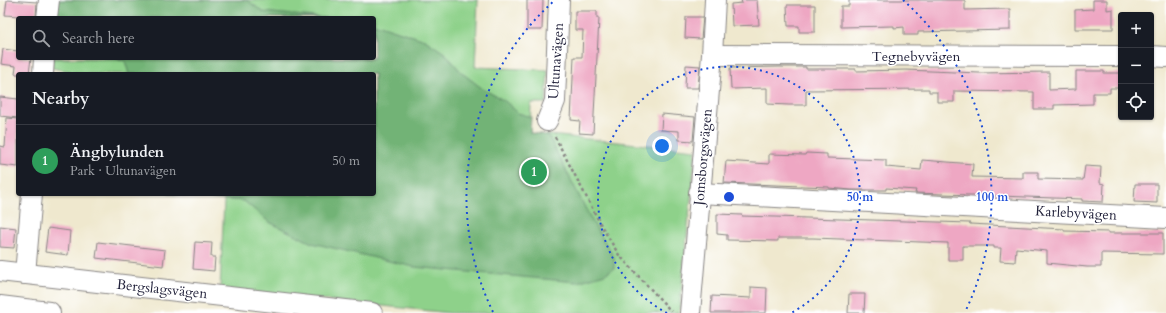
<!DOCTYPE html>
<html lang="en">
<head>
<meta charset="utf-8">
<style>
  body { margin:0; font-family:Cardo,serif; background:#242831; color:#f1f3f6 }
  .controls { position:absolute; right:12px; top:12px; display:grid; overflow:hidden; border-radius:4px; box-shadow:0 1px 3px #0004 }
  .controls button { width:36px; height:36px; display:grid; place-items:center; padding:0; border:0; border-bottom:1px solid #363941; background:#171b24; color:#f1f3f6; font:20px sans-serif }
  .you { position:absolute; left:662px; top:146px; width:14px; height:14px; margin:-10px; border:3px solid #fff; border-radius:50%; background:#1a73e8; box-shadow:0 0 0 6px #1a73e833 }
  .badge { display:grid; place-items:center; width:26px; height:26px; border-radius:50%; background:#ea580c; color:#fff; font-size:13px; font-weight:700 }
  .pin { position:absolute; translate:-50% -50%; border:2px solid #fff; box-shadow:0 1px 4px #0006 }
  .list { margin:0; padding:0; list-style:none }
  h2 { display:flex; justify-content:space-between; align-items:center; height:52px; margin:0; padding:0 16px; font-size:17px }
  h2 small { font-size:13px; font-weight:400; color:#9ea1a6 }
  .list li { display:grid; grid-template-columns:26px 1fr auto; gap:12px; align-items:center; box-sizing:border-box; height:72px; padding:0 16px; border-top:1px solid #363941 }
  .list b { display:block; font-size:15px; white-space:nowrap }
  .list p { margin:0; font-size:13px; white-space:nowrap; color:#9ea1a6 }
  .list em { font-size:13px; font-style:normal; color:#9ea1a6 }
  .icon { flex:none; width:22px; height:22px; fill:none; stroke:currentColor; stroke-width:2; stroke-linecap:round; stroke-linejoin:round }
  .map { position:relative; flex:none; width:1166px; height:313px; overflow:hidden }
  .search { position:absolute; background:#171b24; box-shadow:0 1px 3px #0004; left:16px; top:16px; width:360px; height:44px; display:flex; align-items:center; gap:10px; box-sizing:border-box; padding:0 14px; border-radius:4px; color:#9ea1a6; font-size:15px }
  .panel { position:absolute; background:#171b24; box-shadow:0 1px 3px #0004; left:16px; top:72px; width:360px; height:124px; border-radius:4px }
  .map>svg:first-child { display:block }
</style>
</head>
<body>
<div class="map">
<svg width="1166" height="313" viewBox="0 0 1166 313">
  <rect width="100%" height="100%" fill="#fff"/>
  <filter id="ink" filterUnits="userSpaceOnUse"><feTurbulence type="fractalNoise" baseFrequency=".025" numOctaves="2"/><feDisplacementMap in="SourceGraphic" scale="8" xChannelSelector="R" yChannelSelector="G"/><feConvolveMatrix kernelMatrix="1 2 1 2 8 2 1 2 1" color-interpolation-filters="sRGB"/></filter>
  <filter id="wash" filterUnits="userSpaceOnUse"><feTurbulence type="fractalNoise" baseFrequency=".012" numOctaves="4" result="noise"/><feDisplacementMap in="SourceGraphic" scale="16" xChannelSelector="R" yChannelSelector="G"/><feGaussianBlur stdDeviation="0.9" result="paint"/><feColorMatrix in="noise" values="0 0 0 0 0 0 0 0 0 0 0 0 0 0 0 0 0 1.4 0 .05"/><feComposite in="paint" operator="in"/></filter>
  <g filter="url(#wash)">
    <rect width="100%" height="100%" fill="#efe8ce"/>
    <polygon fill="#8ed18a" stroke="#587a62" points="57,0 478,0 475,67 548,70 546,103 531,103 530,133 696,150 679,313 450,313 220,289 224,200 168,194 374,194 374,74 83,74 52,68 53,58 374,58 374,18 56,18"/>
    <g fill="#72b376" stroke="#4a6a58">
      <polygon points="57,0 247,0 263,12 325,18 56,18"/>
      <polygon points="374,23 425,40 446,54 462,73 483,89 505,101 518,113 531,117 530,133 548,135 592,221 614,257 614,268 605,274 577,282 414,267 312,243 269,222 244,201 194,197 192,194 374,194 374,74 129,74 125,61 115,58 374,58"/>
    </g>
    <g id="blocks">
      <g fill="#eea7c3">
        <polygon points="7,0 37,2 36,18 19,18 19,16 5,15"/>
        <polygon points="527,0 543,0 542,30 527,30"/>
        <polygon points="741,0 757,0 759,25 732,26 731,4 742,3"/>
        <polygon points="849,0 965,0 965,10 1010,9 1010,30 918,32 918,35 904,35 904,27 894,28 894,26 841,27 841,6 849,6"/>
        <polygon points="1093,0 1107,0 1107,10 1113,9 1113,29 1075,29 1075,10 1093,9"/>
        <polygon points="787,5 815,5 815,32 799,32 799,26 788,26"/>
        <polygon points="575,11 597,11 597,18 599,18 593,134 579,133 580,121 571,120 574,57 582,57 583,30 575,30"/>
        <polygon points="686,17 703,17 701,39 685,38"/>
        <polygon points="3,49 18,51 18,58 31,58 29,74 15,74 16,66 1,64"/>
        <polygon points="686,65 700,66 698,88 685,88"/>
        <polygon points="779,67 806,67 806,69 856,69 856,71 906,70 979,73 1049,72 1049,90 1076,89 1076,71 1104,71 1104,73 1121,73 1121,88 1110,88 1110,93 1093,93 1093,104 1054,105 1054,109 1034,109 1034,92 954,91 954,102 937,102 937,92 929,92 929,89 806,90 806,105 789,105 767,104 767,88 731,89 730,68"/>
        <polygon points="0,97 18,99 18,118 0,116"/>
        <polygon points="662,114 695,117 693,141 679,140 679,131 661,130"/>
        <polygon points="7,118 18,119 18,167 0,165 0,146 5,147"/>
        <polygon points="806,153 827,154 827,158 886,160 886,167 921,170 922,160 973,164 972,177 1023,178 1023,172 1038,172 1038,179 1083,180 1085,166 1101,167 1100,183 1104,184 1103,202 1082,201 1082,199 915,193 916,190 886,188 886,190 851,190 829,188 829,187 724,183 726,161 769,164 769,154 805,155"/>
        <polygon points="1135,184 1157,184 1157,203 1134,202"/>
        <polygon points="717,214 742,215 742,216 970,223 970,224 1064,229 1064,231 1109,232 1109,233 1163,233 1163,254 1101,253 1101,267 1087,267 1047,263 1047,251 1016,248 1015,262 1000,261 1001,248 994,248 994,246 963,246 963,260 948,260 948,243 813,238 778,238 778,241 727,240 727,235 717,234"/>
        <polygon points="0,226 16,228 14,248 0,247"/>
        <polygon points="48,228 70,231 68,255 45,252"/>
        <polygon points="98,242 165,250 163,266 96,258"/>
        <polygon points="195,242 212,243 211,257 215,257 214,271 193,269"/>
        <polygon points="751,287 767,288 766,313 711,313 712,296 751,298"/>
        <polygon points="849,294 865,294 864,313 848,313"/>
      </g>
    </g>
  </g>
  <g filter="url(#ink)">
    <use href="#blocks" fill-opacity="0" stroke="#888584" stroke-width="1"/>
    <g fill="none" stroke-linecap="round" stroke-linejoin="round">
      <g stroke="#888584" stroke-width="22">
        <g id="minor">
          <polyline points="47,18 49,0"/>
          <polyline points="712,55 1121,56"/>
          <polyline points="1151,56 1166,57"/>
          <polyline points="43,74 44,58"/>
          <polyline points="547,121 555,101 559,0"/>
          <polyline points="699,193 1166,218"/>
          <polyline points="0,271 372,313"/>
          <polyline points="25,274 32,194"/>
          <polyline points="690,313 712,55 715,0"/>
        </g>
      </g>
      <g stroke="#888584" stroke-width="24">
        <polyline id="secondary" points="0,307 49,313"/>
      </g>
      <polyline stroke="#888584" stroke-width="2.5" stroke-dasharray="3 3" stroke-linecap="butt" points="555,137 602,227 619,255 671,311"/>
      <use href="#minor" stroke="#fff" stroke-width="20"/>
      <use href="#secondary" stroke="#fff" stroke-width="22"/>
    </g>
  </g>
  <g fill="none" stroke="#1d4ed8" stroke-width="2" stroke-dasharray="2 4">
    <path d="M667 313A131 131 0 1 1 791 313"/>
    <path d="M493 312A263 263 0 0 1 555 0M903 0A263 263 0 0 1 965 312"/>
  </g>
  <g text-anchor="middle" dominant-baseline="central" stroke-width="3" stroke-linejoin="round" paint-order="stroke">
    <g font-size="14" fill="#22223b" stroke="#fff">
      <text x="916" y="56">Tegnebyvägen</text>
      <text transform="translate(556 61) rotate(-86)">Ultunavägen</text>
      <text transform="translate(703 157) rotate(-85)">Jomsborgsvägen</text>
      <text transform="translate(1076 213) rotate(3)">Karlebyvägen</text>
      <text transform="translate(162 289) rotate(6)">Bergslagsvägen</text>
    </g>
  </g>
  <circle cx="729" cy="197" r="6" fill="#1d4ed8" stroke="#fff" stroke-width="2"/>
  <g font-size="12" text-anchor="middle" font-weight="bold" fill="#1d4ed8" stroke="#fff" stroke-width="3" stroke-linejoin="round" paint-order="stroke">
    <text x="860" y="201">50 m</text>
    <text x="992" y="201">100 m</text>
  </g>
</svg>
<div class="controls">
<button>+</button>
<button>−</button>
<button><svg class="icon" aria-label="locate" viewBox="0 0 24 24"><circle cx="12" cy="12" r="6"/><path d="M12 2v4M12 18v4M2 12h4M18 12h4"/></svg></button>
</div>
<div class="you"></div>
<div class="pin badge" style="left:534px;top:172px;background:#2e9e5b">1</div>
<div class="search"><svg class="icon" aria-label="search" viewBox="0 0 24 24"><circle cx="10" cy="10" r="6"/><path d="M15 15l6 6"/></svg>Search here</div>
<section class="panel">
<h2>Nearby<small></small></h2>
<ul class="list">
<li><span class="badge" style="background:#2e9e5b">1</span><div><b>Ängbylunden</b><p>Park · Ultunavägen</p></div><em>50 m</em></li>
</ul>
</section>
</div>
</body>
</html>
